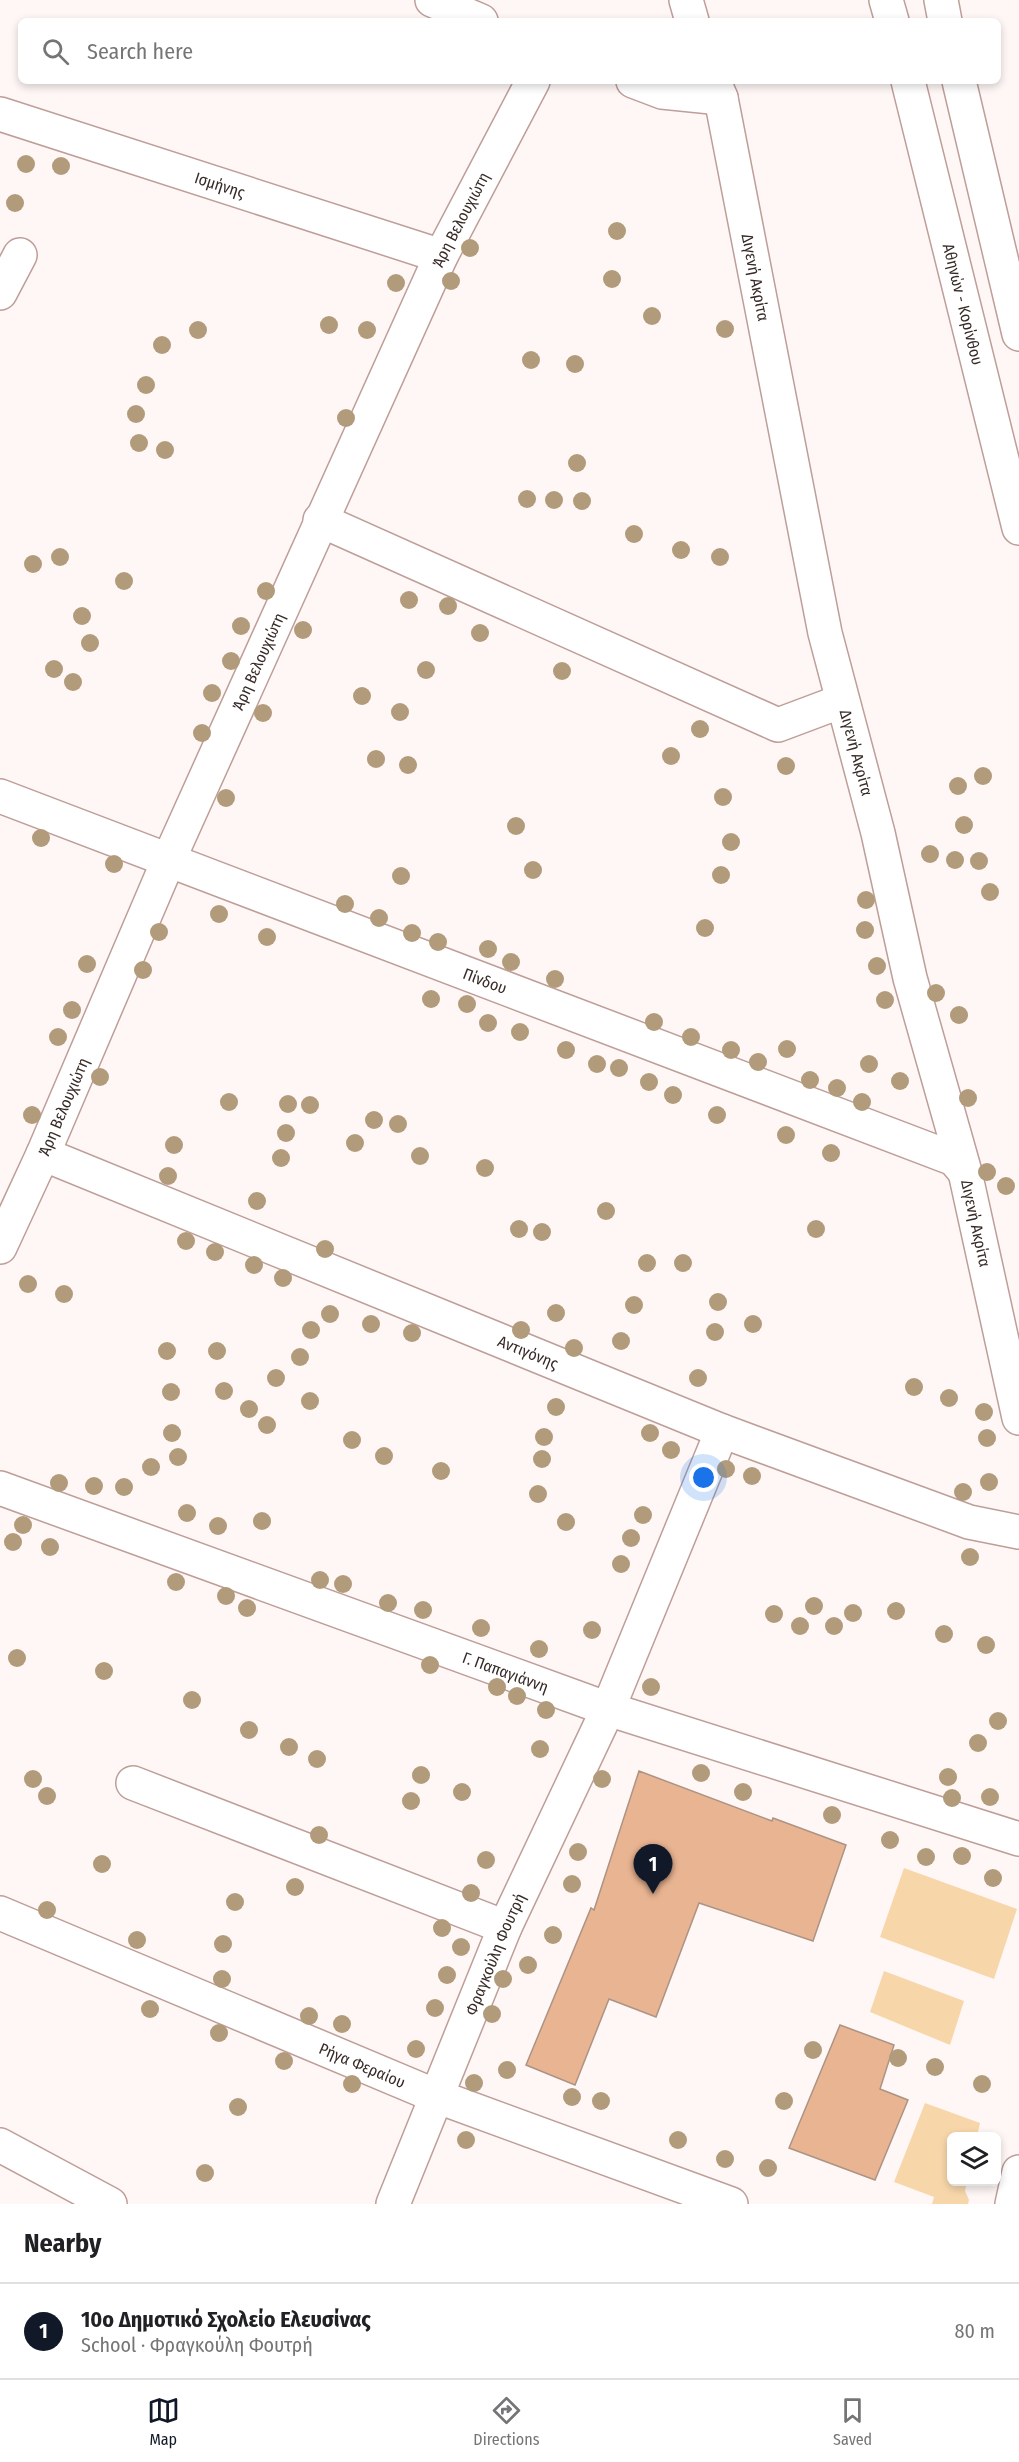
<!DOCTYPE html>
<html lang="en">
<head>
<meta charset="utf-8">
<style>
  body { margin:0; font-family:"Fira Sans Condensed",sans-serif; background:#f6f6f6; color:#202124 }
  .controls { position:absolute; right:18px; bottom:18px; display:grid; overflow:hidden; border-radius:9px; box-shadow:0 3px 9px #0003 }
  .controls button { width:54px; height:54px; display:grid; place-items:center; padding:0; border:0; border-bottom:2px solid #e0e0e0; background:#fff; color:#202124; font:30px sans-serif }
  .you { position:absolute; left:704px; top:1478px; width:21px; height:21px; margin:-15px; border:4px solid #fff; border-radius:50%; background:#1a73e8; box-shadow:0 0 0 9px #1a73e833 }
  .badge { display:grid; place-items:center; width:39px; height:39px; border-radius:50%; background:#111827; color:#fff; font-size:20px; font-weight:700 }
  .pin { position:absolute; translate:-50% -50px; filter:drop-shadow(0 2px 3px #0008) }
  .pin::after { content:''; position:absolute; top:32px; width:21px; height:18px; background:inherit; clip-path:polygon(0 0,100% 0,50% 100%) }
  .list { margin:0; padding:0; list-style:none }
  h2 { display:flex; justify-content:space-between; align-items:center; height:78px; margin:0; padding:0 24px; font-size:26px }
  h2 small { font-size:20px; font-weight:400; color:#757577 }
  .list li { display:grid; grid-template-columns:39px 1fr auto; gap:18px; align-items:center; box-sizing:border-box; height:96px; padding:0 24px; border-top:2px solid #e0e0e0 }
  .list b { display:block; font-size:22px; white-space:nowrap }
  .list p { margin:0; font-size:20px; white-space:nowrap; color:#757577 }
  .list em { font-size:20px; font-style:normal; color:#757577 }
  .icon { flex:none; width:33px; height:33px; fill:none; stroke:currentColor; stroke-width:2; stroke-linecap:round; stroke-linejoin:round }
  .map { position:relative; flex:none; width:1019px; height:2204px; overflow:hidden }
  .search { position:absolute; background:#fff; box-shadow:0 3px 9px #0003; left:18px; right:18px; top:18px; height:66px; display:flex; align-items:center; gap:15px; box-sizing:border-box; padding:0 21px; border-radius:9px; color:#757577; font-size:22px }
  .sheet { height:174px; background:#fff }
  nav { display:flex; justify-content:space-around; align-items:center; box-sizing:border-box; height:84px; border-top:2px solid #e0e0e0; background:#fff; font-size:16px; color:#757577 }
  nav a { display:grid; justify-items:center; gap:3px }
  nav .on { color:#111827 }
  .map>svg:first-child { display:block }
</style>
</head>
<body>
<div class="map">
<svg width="1019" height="2204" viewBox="0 0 1019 2204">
  <rect width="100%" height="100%" fill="#fef7f6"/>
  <g fill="#f7d7aa">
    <polygon points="904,1868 1017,1909 994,1979 880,1937"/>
    <polygon points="884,1971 964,2001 950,2045 870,2012"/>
    <polygon points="925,2103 980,2123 977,2136 952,2136 952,2182 967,2182 965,2191 969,2200 968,2204 932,2204 934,2197 894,2182"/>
  </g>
  <g fill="#e9b492" stroke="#ad9383" stroke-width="1.5">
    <polygon points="639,1771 772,1821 773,1818 846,1845 813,1941 699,1903 656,2017 609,1999 575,2085 526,2065 591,1908 594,1910"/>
    <polygon points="840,2025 894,2045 880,2089 908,2100 875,2180 789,2148"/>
  </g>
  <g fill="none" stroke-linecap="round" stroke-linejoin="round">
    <g stroke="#be9e98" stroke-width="36">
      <g id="street">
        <polyline points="432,0 481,21"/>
        <polyline points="686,0 692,21"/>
        <polyline points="633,81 662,92 721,98"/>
        <path id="s1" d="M714 81 721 98 825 633 878 833 910 978 965 1172 1019 1418"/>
        <path id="s2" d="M0 114 441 256"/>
        <polyline points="0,293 20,255"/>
        <polyline points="320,520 778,725 842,701"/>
        <path id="s3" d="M0 796 954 1159 965 1172"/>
        <path id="s4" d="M43 1154 722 1431 969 1522 1019 1532"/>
        <path id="s5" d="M0 1247 43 1154 169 859 441 256 533 81"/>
        <path id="s6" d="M0 1488 608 1709 1019 1839"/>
        <polyline points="133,1783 505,1927"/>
        <path id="s7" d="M0 1913 436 2096 731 2204"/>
        <polyline points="0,2145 110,2204"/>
        <path id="s8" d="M393 2204 505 1927 608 1709 722 1431"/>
        <polyline points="1012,2204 1019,2172"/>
      </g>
    </g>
    <g stroke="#be9e98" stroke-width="36">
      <g id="highway">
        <polyline points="886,0 892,21"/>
        <polyline points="941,0 945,21"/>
        <path id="s9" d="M908 81 1019 528"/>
        <polyline points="959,81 1019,334"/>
      </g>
    </g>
    <use href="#street" stroke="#fff" stroke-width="33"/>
    <use href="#highway" stroke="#fff" stroke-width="33"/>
  </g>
  <g fill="#b29b7b">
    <circle cx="26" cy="164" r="9"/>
    <circle cx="61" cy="166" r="9"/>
    <circle cx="15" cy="203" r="9"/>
    <circle cx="617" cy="231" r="9"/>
    <circle cx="470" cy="248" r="9"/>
    <circle cx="612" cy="279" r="9"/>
    <circle cx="451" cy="281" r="9"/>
    <circle cx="396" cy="283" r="9"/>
    <circle cx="652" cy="316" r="9"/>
    <circle cx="329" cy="325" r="9"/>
    <circle cx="725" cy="329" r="9"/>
    <circle cx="198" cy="330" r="9"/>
    <circle cx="367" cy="330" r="9"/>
    <circle cx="162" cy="345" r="9"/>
    <circle cx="531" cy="360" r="9"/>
    <circle cx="575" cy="364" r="9"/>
    <circle cx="146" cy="385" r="9"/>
    <circle cx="136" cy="414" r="9"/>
    <circle cx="346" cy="418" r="9"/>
    <circle cx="139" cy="443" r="9"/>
    <circle cx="165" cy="450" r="9"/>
    <circle cx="577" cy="463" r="9"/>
    <circle cx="527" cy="499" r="9"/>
    <circle cx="554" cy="500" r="9"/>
    <circle cx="582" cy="501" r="9"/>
    <circle cx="634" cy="534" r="9"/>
    <circle cx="681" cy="550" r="9"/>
    <circle cx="60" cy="557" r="9"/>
    <circle cx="720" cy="557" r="9"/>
    <circle cx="33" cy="564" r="9"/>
    <circle cx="124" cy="581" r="9"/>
    <circle cx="266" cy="591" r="9"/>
    <circle cx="409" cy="600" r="9"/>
    <circle cx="448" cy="606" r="9"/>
    <circle cx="82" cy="616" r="9"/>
    <circle cx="241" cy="626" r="9"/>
    <circle cx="303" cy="630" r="9"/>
    <circle cx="480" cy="633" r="9"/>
    <circle cx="90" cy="643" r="9"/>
    <circle cx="231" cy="661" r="9"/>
    <circle cx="54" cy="669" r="9"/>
    <circle cx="426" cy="670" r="9"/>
    <circle cx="562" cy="671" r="9"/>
    <circle cx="73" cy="682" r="9"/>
    <circle cx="212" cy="693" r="9"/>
    <circle cx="362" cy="696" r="9"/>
    <circle cx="400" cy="712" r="9"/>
    <circle cx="263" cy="713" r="9"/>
    <circle cx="700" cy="729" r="9"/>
    <circle cx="202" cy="733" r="9"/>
    <circle cx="671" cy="756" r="9"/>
    <circle cx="376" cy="759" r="9"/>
    <circle cx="408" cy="765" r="9"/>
    <circle cx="786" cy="766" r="9"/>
    <circle cx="983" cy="776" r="9"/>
    <circle cx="958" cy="786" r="9"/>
    <circle cx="723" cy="797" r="9"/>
    <circle cx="226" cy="798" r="9"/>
    <circle cx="964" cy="825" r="9"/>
    <circle cx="516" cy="826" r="9"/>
    <circle cx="41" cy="838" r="9"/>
    <circle cx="731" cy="842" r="9"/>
    <circle cx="930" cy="854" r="9"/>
    <circle cx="955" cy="860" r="9"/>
    <circle cx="979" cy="861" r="9"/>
    <circle cx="114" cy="864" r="9"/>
    <circle cx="533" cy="870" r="9"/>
    <circle cx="721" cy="875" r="9"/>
    <circle cx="401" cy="876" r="9"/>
    <circle cx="990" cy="892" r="9"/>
    <circle cx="866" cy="900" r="9"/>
    <circle cx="345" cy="904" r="9"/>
    <circle cx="219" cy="914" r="9"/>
    <circle cx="379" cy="918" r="9"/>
    <circle cx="705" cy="928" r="9"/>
    <circle cx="865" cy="930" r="9"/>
    <circle cx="159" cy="932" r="9"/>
    <circle cx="412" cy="933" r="9"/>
    <circle cx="267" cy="937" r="9"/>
    <circle cx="438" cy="942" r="9"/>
    <circle cx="488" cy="949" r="9"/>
    <circle cx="511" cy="962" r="9"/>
    <circle cx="87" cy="964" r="9"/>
    <circle cx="877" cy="966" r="9"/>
    <circle cx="143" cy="970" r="9"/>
    <circle cx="555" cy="979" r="9"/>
    <circle cx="936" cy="993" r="9"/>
    <circle cx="431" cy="999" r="9"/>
    <circle cx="885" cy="1000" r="9"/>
    <circle cx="467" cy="1004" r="9"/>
    <circle cx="72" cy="1010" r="9"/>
    <circle cx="959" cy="1015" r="9"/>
    <circle cx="654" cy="1022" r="9"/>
    <circle cx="488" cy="1023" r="9"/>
    <circle cx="520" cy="1032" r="9"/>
    <circle cx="58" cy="1037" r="9"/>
    <circle cx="691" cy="1037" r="9"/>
    <circle cx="787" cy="1049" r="9"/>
    <circle cx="566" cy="1050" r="9"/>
    <circle cx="731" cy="1050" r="9"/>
    <circle cx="758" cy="1062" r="9"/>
    <circle cx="597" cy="1064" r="9"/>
    <circle cx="869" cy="1064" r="9"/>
    <circle cx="619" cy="1068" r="9"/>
    <circle cx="100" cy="1077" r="9"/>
    <circle cx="810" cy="1080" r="9"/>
    <circle cx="900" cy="1081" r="9"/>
    <circle cx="649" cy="1082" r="9"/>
    <circle cx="837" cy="1088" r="9"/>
    <circle cx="673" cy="1095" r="9"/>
    <circle cx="968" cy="1098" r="9"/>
    <circle cx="229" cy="1102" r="9"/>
    <circle cx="862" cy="1102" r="9"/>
    <circle cx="288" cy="1104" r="9"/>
    <circle cx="310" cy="1105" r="9"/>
    <circle cx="32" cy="1115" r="9"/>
    <circle cx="717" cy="1115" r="9"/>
    <circle cx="374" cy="1120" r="9"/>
    <circle cx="398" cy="1124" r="9"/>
    <circle cx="286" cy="1133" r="9"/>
    <circle cx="786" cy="1135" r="9"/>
    <circle cx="355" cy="1143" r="9"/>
    <circle cx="174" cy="1145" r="9"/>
    <circle cx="831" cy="1153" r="9"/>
    <circle cx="420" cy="1156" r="9"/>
    <circle cx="281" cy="1158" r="9"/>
    <circle cx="485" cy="1168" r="9"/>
    <circle cx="987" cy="1172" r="9"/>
    <circle cx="168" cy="1176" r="9"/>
    <circle cx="1006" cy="1186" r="9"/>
    <circle cx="257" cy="1201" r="9"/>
    <circle cx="606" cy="1211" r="9"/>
    <circle cx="519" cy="1229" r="9"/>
    <circle cx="816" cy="1229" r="9"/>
    <circle cx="542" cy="1232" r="9"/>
    <circle cx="186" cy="1241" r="9"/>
    <circle cx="325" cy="1249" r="9"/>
    <circle cx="215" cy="1252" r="9"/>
    <circle cx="647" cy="1263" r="9"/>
    <circle cx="683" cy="1263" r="9"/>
    <circle cx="254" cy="1265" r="9"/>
    <circle cx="283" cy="1278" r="9"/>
    <circle cx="28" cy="1284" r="9"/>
    <circle cx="64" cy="1294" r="9"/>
    <circle cx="718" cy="1302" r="9"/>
    <circle cx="634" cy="1305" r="9"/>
    <circle cx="556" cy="1313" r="9"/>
    <circle cx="330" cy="1314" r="9"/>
    <circle cx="371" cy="1324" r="9"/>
    <circle cx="753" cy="1324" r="9"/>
    <circle cx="311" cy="1330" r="9"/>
    <circle cx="521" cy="1330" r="9"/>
    <circle cx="715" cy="1332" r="9"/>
    <circle cx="412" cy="1333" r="9"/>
    <circle cx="621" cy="1341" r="9"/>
    <circle cx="574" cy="1348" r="9"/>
    <circle cx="167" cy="1351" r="9"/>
    <circle cx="217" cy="1351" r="9"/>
    <circle cx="300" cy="1357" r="9"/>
    <circle cx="276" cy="1378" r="9"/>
    <circle cx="698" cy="1378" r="9"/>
    <circle cx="914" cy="1387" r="9"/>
    <circle cx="224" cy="1391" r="9"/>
    <circle cx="171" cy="1392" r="9"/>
    <circle cx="949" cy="1398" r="9"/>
    <circle cx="310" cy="1401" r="9"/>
    <circle cx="556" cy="1407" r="9"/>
    <circle cx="249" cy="1409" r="9"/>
    <circle cx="984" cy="1412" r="9"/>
    <circle cx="267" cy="1425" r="9"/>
    <circle cx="172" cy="1433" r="9"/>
    <circle cx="650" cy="1433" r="9"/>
    <circle cx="544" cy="1437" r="9"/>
    <circle cx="987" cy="1438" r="9"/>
    <circle cx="352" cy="1440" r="9"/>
    <circle cx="671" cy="1450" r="9"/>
    <circle cx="384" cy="1456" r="9"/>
    <circle cx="178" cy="1457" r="9"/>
    <circle cx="542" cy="1459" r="9"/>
    <circle cx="151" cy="1467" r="9"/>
    <circle cx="726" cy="1469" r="9"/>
    <circle cx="441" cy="1471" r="9"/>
    <circle cx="752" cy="1476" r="9"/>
    <circle cx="989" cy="1482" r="9"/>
    <circle cx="59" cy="1483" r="9"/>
    <circle cx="94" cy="1486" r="9"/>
    <circle cx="124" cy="1487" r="9"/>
    <circle cx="963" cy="1492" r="9"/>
    <circle cx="538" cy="1494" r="9"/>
    <circle cx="187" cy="1513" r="9"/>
    <circle cx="643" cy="1515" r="9"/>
    <circle cx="262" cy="1521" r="9"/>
    <circle cx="566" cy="1522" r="9"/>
    <circle cx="23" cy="1525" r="9"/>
    <circle cx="218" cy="1526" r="9"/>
    <circle cx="631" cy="1538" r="9"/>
    <circle cx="13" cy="1542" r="9"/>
    <circle cx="50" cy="1547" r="9"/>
    <circle cx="970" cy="1557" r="9"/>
    <circle cx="621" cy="1564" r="9"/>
    <circle cx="320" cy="1580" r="9"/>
    <circle cx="176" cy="1582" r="9"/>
    <circle cx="343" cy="1584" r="9"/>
    <circle cx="226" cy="1596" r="9"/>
    <circle cx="388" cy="1603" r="9"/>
    <circle cx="814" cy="1606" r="9"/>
    <circle cx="247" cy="1608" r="9"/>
    <circle cx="423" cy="1610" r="9"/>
    <circle cx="896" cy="1611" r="9"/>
    <circle cx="853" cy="1613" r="9"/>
    <circle cx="774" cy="1614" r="9"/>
    <circle cx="800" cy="1626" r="9"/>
    <circle cx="834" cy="1626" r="9"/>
    <circle cx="481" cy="1628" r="9"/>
    <circle cx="592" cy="1630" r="9"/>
    <circle cx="944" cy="1634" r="9"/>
    <circle cx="986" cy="1645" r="9"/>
    <circle cx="539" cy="1649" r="9"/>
    <circle cx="17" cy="1658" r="9"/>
    <circle cx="430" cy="1665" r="9"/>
    <circle cx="104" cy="1671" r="9"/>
    <circle cx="497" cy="1687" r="9"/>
    <circle cx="651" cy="1687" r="9"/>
    <circle cx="517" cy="1696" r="9"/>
    <circle cx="192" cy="1700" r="9"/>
    <circle cx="546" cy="1710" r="9"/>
    <circle cx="998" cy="1721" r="9"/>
    <circle cx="249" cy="1730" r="9"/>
    <circle cx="978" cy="1743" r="9"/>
    <circle cx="289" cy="1747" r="9"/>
    <circle cx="540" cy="1749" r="9"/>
    <circle cx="317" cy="1759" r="9"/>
    <circle cx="701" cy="1773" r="9"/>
    <circle cx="421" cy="1775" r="9"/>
    <circle cx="948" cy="1777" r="9"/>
    <circle cx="33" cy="1779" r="9"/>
    <circle cx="602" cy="1779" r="9"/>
    <circle cx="462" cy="1792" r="9"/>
    <circle cx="743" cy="1792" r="9"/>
    <circle cx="47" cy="1796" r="9"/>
    <circle cx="990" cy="1797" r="9"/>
    <circle cx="952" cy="1798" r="9"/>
    <circle cx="411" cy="1801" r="9"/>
    <circle cx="832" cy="1815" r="9"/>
    <circle cx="319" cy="1835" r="9"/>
    <circle cx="890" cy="1840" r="9"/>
    <circle cx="578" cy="1852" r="9"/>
    <circle cx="962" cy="1856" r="9"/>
    <circle cx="926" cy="1857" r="9"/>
    <circle cx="486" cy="1860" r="9"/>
    <circle cx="102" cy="1864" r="9"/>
    <circle cx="993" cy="1878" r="9"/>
    <circle cx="572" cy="1884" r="9"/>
    <circle cx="295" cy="1887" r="9"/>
    <circle cx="471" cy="1893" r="9"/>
    <circle cx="235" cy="1902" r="9"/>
    <circle cx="47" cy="1910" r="9"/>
    <circle cx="442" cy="1928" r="9"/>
    <circle cx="553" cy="1935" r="9"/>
    <circle cx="137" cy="1940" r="9"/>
    <circle cx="223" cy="1944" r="9"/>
    <circle cx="461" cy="1947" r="9"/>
    <circle cx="528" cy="1965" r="9"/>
    <circle cx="447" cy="1975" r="9"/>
    <circle cx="222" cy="1979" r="9"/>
    <circle cx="503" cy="1979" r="9"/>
    <circle cx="435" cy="2008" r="9"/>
    <circle cx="150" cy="2009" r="9"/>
    <circle cx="492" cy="2014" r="9"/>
    <circle cx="309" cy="2016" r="9"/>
    <circle cx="342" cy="2024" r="9"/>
    <circle cx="219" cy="2033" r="9"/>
    <circle cx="416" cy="2049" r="9"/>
    <circle cx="813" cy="2050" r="9"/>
    <circle cx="898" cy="2058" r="9"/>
    <circle cx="284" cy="2061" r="9"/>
    <circle cx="935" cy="2067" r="9"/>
    <circle cx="507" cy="2070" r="9"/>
    <circle cx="474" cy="2083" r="9"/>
    <circle cx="352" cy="2084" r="9"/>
    <circle cx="982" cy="2084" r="9"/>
    <circle cx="572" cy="2097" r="9"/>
    <circle cx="601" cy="2101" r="9"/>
    <circle cx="784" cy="2101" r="9"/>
    <circle cx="238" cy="2107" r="9"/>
    <circle cx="466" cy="2140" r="9"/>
    <circle cx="678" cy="2140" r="9"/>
    <circle cx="725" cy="2159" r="9"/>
    <circle cx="768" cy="2168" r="9"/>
    <circle cx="205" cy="2173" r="9"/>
  </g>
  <g text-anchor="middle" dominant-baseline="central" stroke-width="5" stroke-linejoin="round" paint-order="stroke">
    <g font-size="16" fill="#372b28" stroke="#fef7f6">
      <text stroke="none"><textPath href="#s2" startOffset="231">Ισμήνης</textPath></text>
      <text stroke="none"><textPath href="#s5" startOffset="1126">Άρη Βελουχιώτη</textPath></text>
      <text stroke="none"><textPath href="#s1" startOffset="201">Διγενή Ακρίτα</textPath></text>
      <text stroke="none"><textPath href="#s9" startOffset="230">Αθηνών - Κορίνθου</textPath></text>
      <text stroke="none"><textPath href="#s5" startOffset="640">Άρη Βελουχιώτη</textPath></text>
      <text stroke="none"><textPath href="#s1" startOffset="687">Διγενή Ακρίτα</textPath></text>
      <text stroke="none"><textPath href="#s3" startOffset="519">Πίνδου</textPath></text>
      <text stroke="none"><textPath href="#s5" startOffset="154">Άρη Βελουχιώτη</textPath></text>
      <text stroke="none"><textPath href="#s1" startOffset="1173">Διγενή Ακρίτα</textPath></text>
      <text stroke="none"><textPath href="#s4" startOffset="524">Αντιγόνης</textPath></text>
      <text stroke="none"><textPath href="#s6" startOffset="538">Γ. Παπαγιάννη</textPath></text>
      <text stroke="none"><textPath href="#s8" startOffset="270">Φραγκούλη Φουτρή</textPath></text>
      <text stroke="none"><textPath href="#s7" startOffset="393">Ρήγα Φεραίου</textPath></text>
    </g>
  </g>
</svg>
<div class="controls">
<button><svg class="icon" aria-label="layers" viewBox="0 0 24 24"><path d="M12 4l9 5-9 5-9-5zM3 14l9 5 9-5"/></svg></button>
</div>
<div class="you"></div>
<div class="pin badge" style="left:653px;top:1894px">1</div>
<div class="search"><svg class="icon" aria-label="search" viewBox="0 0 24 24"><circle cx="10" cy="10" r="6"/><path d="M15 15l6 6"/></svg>Search here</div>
</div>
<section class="sheet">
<h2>Nearby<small></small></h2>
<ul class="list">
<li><span class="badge">1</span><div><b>10ο Δημοτικό Σχολείο Ελευσίνας</b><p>School · Φραγκούλη Φουτρή</p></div><em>80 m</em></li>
</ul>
</section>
<nav>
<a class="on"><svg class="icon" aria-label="map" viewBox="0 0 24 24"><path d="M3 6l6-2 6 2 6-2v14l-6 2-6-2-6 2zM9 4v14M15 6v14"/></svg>Map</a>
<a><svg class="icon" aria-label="directions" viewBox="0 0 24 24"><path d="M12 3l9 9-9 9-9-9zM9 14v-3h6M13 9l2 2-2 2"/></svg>Directions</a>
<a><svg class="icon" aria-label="saved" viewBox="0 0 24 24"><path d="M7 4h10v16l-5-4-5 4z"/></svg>Saved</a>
</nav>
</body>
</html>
